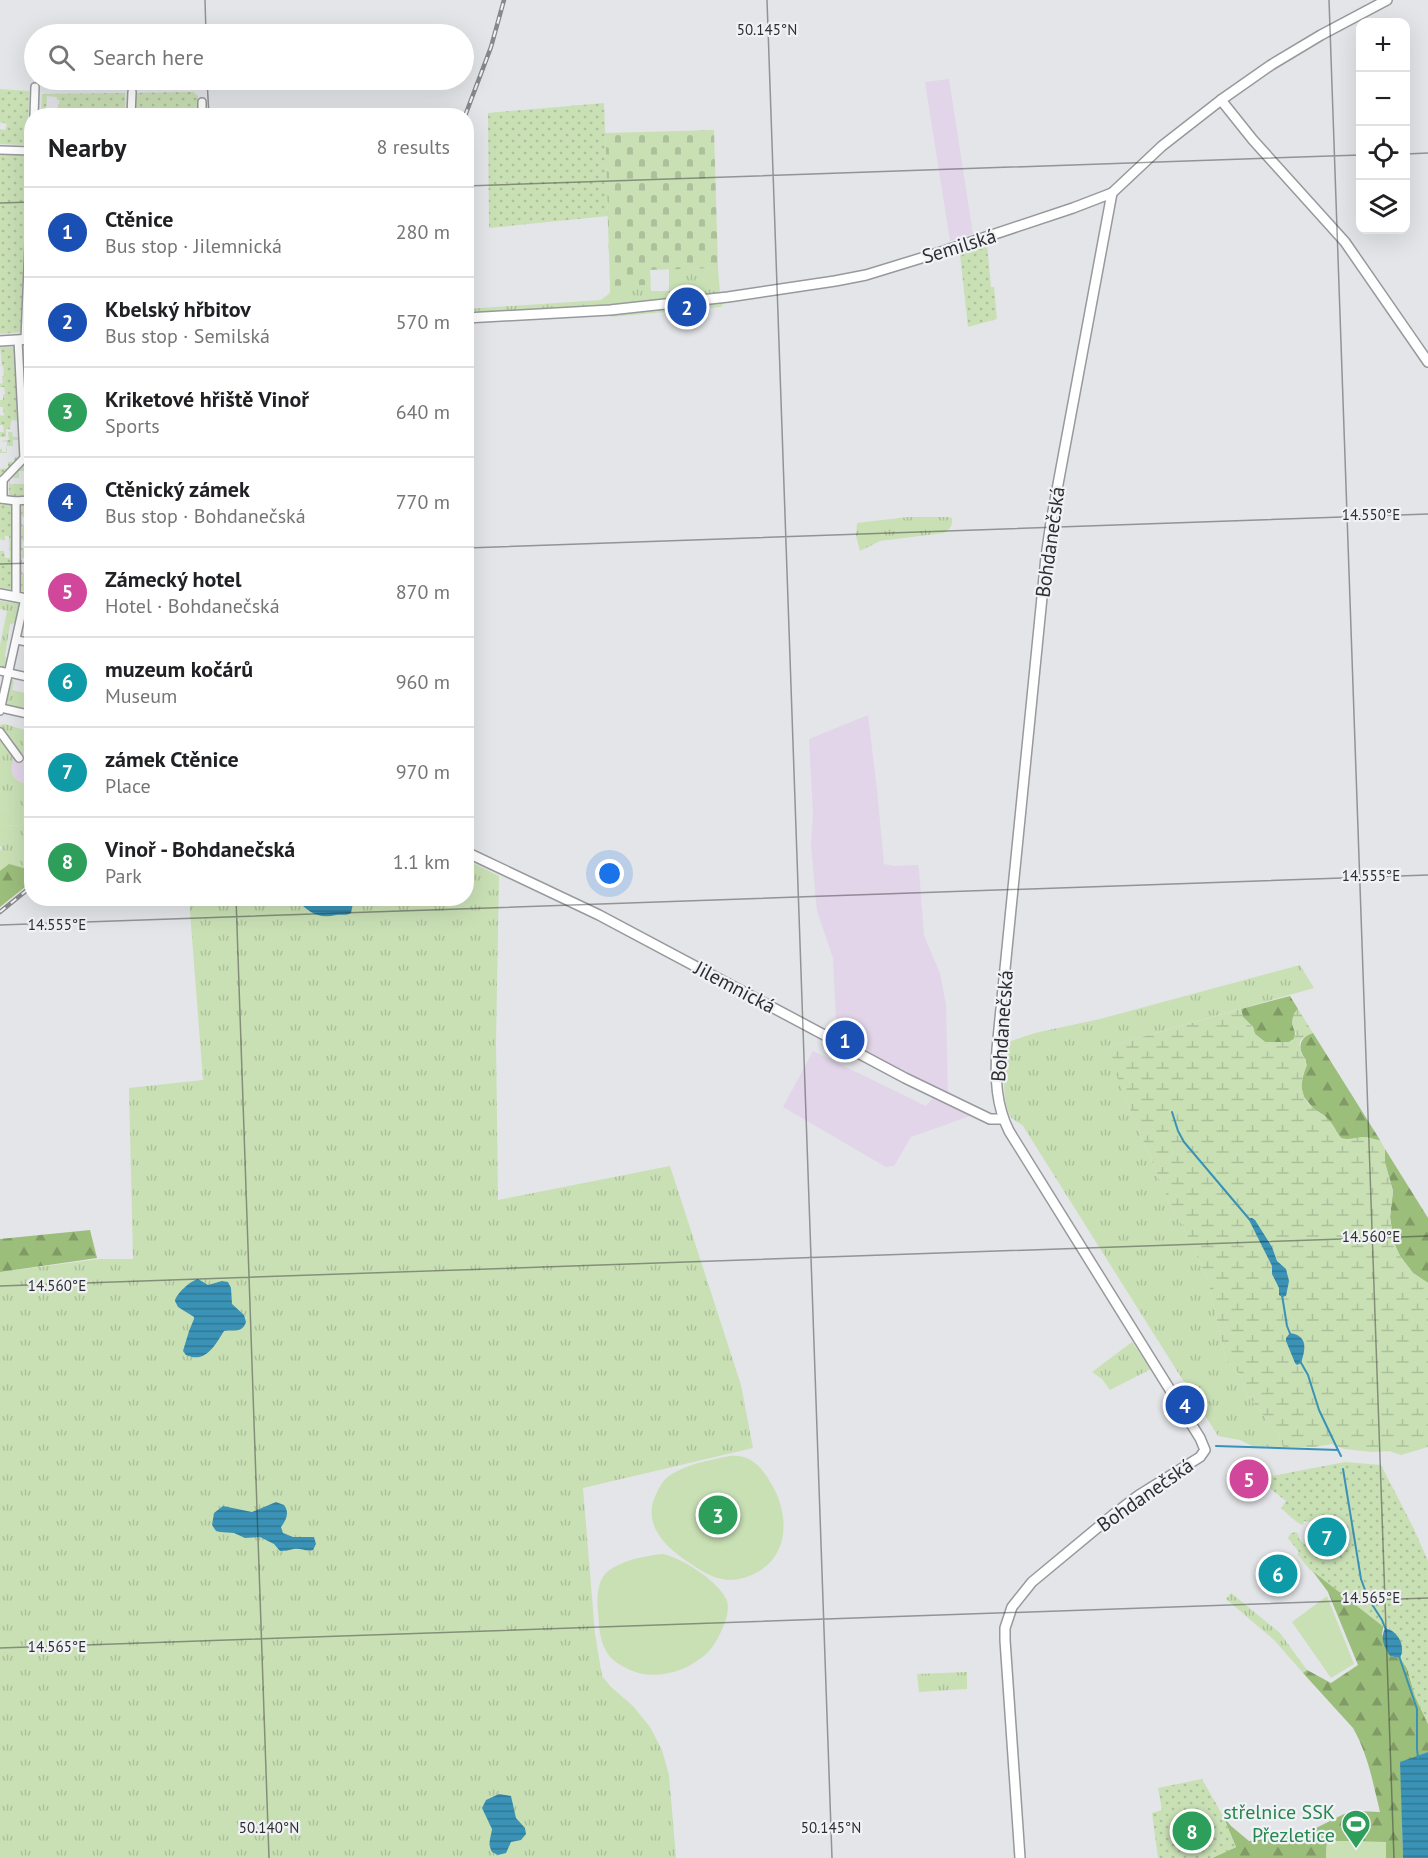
<!DOCTYPE html>
<html lang="en">
<head>
<meta charset="utf-8">
<style>
  body { margin:0; font-family:"PT Sans",sans-serif; background:#f6f6f6; color:#202124 }
  .controls { position:absolute; right:18px; top:18px; display:grid; overflow:hidden; border-radius:12px; box-shadow:0 6px 24px #0002 }
  .controls button { width:54px; height:54px; display:grid; place-items:center; padding:0; border:0; border-bottom:2px solid #e0e0e0; background:#fff; color:#202124; font:30px sans-serif }
  .you { position:absolute; left:610px; top:874px; width:21px; height:21px; margin:-15px; border:4px solid #fff; border-radius:50%; background:#1a73e8; box-shadow:0 0 0 9px #1a73e833 }
  .badge { display:grid; place-items:center; width:39px; height:39px; border-radius:50%; background:#0f766e; color:#fff; font-size:20px; font-weight:700 }
  .pin { position:absolute; translate:-50% -50%; border:3px solid #fff; box-shadow:0 2px 6px #0006 }
  .list { margin:0; padding:0; list-style:none }
  h2 { display:flex; justify-content:space-between; align-items:center; height:78px; margin:0; padding:0 24px; font-size:26px }
  h2 small { font-size:20px; font-weight:400; color:#757577 }
  .list li { display:grid; grid-template-columns:39px 1fr auto; gap:18px; align-items:center; box-sizing:border-box; height:90px; padding:0 24px; border-top:2px solid #e0e0e0 }
  .list b { display:block; font-size:22px; white-space:nowrap }
  .list p { margin:0; font-size:20px; white-space:nowrap; color:#757577 }
  .list em { font-size:20px; font-style:normal; color:#757577 }
  .icon { flex:none; width:33px; height:33px; fill:none; stroke:currentColor; stroke-width:2; stroke-linecap:round; stroke-linejoin:round }
  .map { position:relative; flex:none; width:1428px; height:1858px; overflow:hidden }
  .search { position:absolute; background:#fff; box-shadow:0 6px 24px #0002; left:24px; top:24px; width:450px; height:66px; display:flex; align-items:center; gap:15px; box-sizing:border-box; padding:0 21px; border-radius:33px; color:#757577; font-size:22px }
  .panel { position:absolute; background:#fff; box-shadow:0 6px 24px #0002; left:24px; top:108px; width:450px; height:798px; border-radius:24px }
  .map>svg:first-child { display:block }
</style>
</head>
<body>
<div class="map">
<svg width="1428" height="1858" viewBox="0 0 1428 1858">
  <defs>
    <pattern id="grass-tufts" width="24" height="20" patternUnits="userSpaceOnUse" patternTransform="scale(1.5)"><rect width="24" height="20" fill="#c9e0b5"/><path d="M3 7l-1-3M5 7V3M7 7l1-3M15 17l-1-3M17 17v-4M19 17l1-3" fill="none" stroke="#adc09c"/></pattern>
    <pattern id="forest-firs" width="22" height="20" patternUnits="userSpaceOnUse" patternTransform="scale(1.5)"><rect width="22" height="20" fill="#9cbe7b"/><path d="M5 1l3.5 6h-7zM16 11l3.5 6h-7z" fill="#809b65"/></pattern>
    <pattern id="wetland-marsh" width="20" height="14" patternUnits="userSpaceOnUse" patternTransform="scale(1.5)"><rect width="20" height="14" fill="#c9e0b5"/><path d="M1 5h8M5 5V1M11 12h8M15 12V8" fill="none" stroke="#adc09c"/></pattern>
    <pattern id="cemetery-stones" width="16" height="16" patternUnits="userSpaceOnUse" patternTransform="scale(1.5)"><rect width="16" height="16" fill="#c9e0b5"/><path d="M2 7V4a2 2 0 0 1 4 0v3zM10 15v-3a2 2 0 0 1 4 0v3z" fill="#adc09c"/></pattern>
    <pattern id="garden-dots" width="8" height="8" patternUnits="userSpaceOnUse" patternTransform="scale(1.5)"><rect width="8" height="8" fill="#c9e0b5"/><path d="M2 2h.1M6 6h.1" fill="none" stroke="#adc09c" stroke-width="1.8" stroke-linecap="round"/></pattern>
    <pattern id="water-rules" width="6" height="5" patternUnits="userSpaceOnUse" patternTransform="scale(1.5)"><rect width="6" height="5" fill="#3a93b6"/><path d="M0 2.5h6" fill="none" stroke="#317894"/></pattern>
  </defs>
  <rect width="100%" height="100%" fill="#e3e5e8"/>
  <g fill="#e2d5e9">
    <polygon points="949,79 973,234 950,241 925,82"/>
    <polygon points="868,715 877,790 884,864 894,866 914,865 918,865 919,870 924,936 940,973 946,1005 948,1097 837,1041 833,958 817,911 815,891 811,844 813,814 809,739"/>
    <polygon points="22,753 31,754 31,783 23,784 19,782 12,775 11,763 17,756"/>
    <polygon points="813,1051 926,1106 933,1098 970,1116 911,1137 894,1166 886,1167 783,1107"/>
  </g>
  <g fill="url(#grass-tufts)">
    <path d="M718 268 720 293C636 305 551 311 467 316V309L601 300 610 293V286L647 284V270H650L651 291H669V269Z"/>
    <polygon points="728,297 721,307 611,317 611,310"/>
    <path d="M908 517H948L952 518C953 525 950 530 944 533L880 541 860 551 856 536 857 523Z"/>
    <polygon points="0,601 21,604 16,623 10,624 5,656 9,662 7,669 0,669 0,645 7,611 0,609"/>
    <polygon points="12,680 14,681 12,690 29,694 28,696 31,697 31,710 6,705"/>
    <path d="M5 724 31 732V754H20L22 760 20 762 15 757C6 771 15 786 31 783V793L28 797 30 853 25 867 31 870 32 882 0 907V851L2 847 0 846V826L24 825 23 808 0 809V725Z"/>
    <polygon points="467,860 499,876 496,1041 498,1200 670,1166 741,1385 753,1448 583,1488 595,1634 602,1676 611,1687 633,1706 650,1727 662,1750 669,1775 676,1858 0,1858 0,1272 99,1259 133,1259 129,1088 203,1080 189,899 466,898"/>
    <path d="M1300 965 1314 988 1110 1046 1127 1102 1169 1202 1184 1228 1208 1280 1226 1360 1241 1376 1248 1396 1279 1435 1283 1447 1252 1446 1240 1440 1218 1436 1023 1126C1020 1123 1014 1121 1011 1117 1000 1103 1005 1059 1008 1042L1035 1033 1100 1019Z"/>
    <polygon points="1132,1342 1151,1369 1110,1390 1102,1379 1092,1372"/>
    <polygon points="1231,1593 1280,1633 1307,1670 1303,1673 1274,1640 1226,1599"/>
    <polygon points="967,1672 967,1689 919,1692 917,1674"/>
  </g>
  <g fill="url(#forest-firs)">
    <polygon points="9,864 31,870 31,882 0,907 0,871"/>
    <path d="M1290 996 1298 1009C1287 1021 1298 1028 1294 1039L1289 1042H1265L1255 1034 1253 1027 1243 1017 1241 1009Z"/>
    <path d="M1313 1033 1380 1140C1373 1140 1369 1138 1363 1138 1354 1137 1349 1141 1341 1138L1325 1116 1314 1109 1304 1097 1301 1086 1306 1060C1297 1049 1299 1037 1313 1033Z"/>
    <polygon points="1385,1149 1428,1218 1428,1283 1413,1273 1400,1256 1394,1243 1390,1217 1393,1191 1385,1163"/>
    <polygon points="90,1230 97,1258 0,1272 0,1239"/>
    <path d="M1319 1500 1385 1618 1382 1634 1390 1656 1400 1658 1407 1668 1415 1696 1428 1724V1752L1401 1763 1403 1858H1386L1385 1842 1327 1841 1326 1858H1212L1236 1847 1223 1816 1231 1826 1249 1841 1302 1835 1344 1814 1357 1811 1380 1812C1373 1783 1368 1754 1353 1728L1303 1673 1307 1670 1331 1683 1358 1665 1328 1592 1311 1569 1326 1560 1350 1558Z"/>
  </g>
  <path fill="url(#wetland-marsh)" d="M1241 1009 1243 1017 1253 1028 1255 1034 1265 1042H1289L1294 1039 1296 1033C1290 1025 1291 1016 1298 1009L1313 1033C1289 1040 1304 1053 1307 1065 1300 1083 1298 1095 1314 1109 1318 1112 1323 1114 1327 1118 1333 1123 1336 1131 1341 1138 1351 1142 1356 1136 1365 1137 1371 1137 1374 1140 1380 1140L1385 1149V1163L1393 1191 1390 1217 1394 1243 1400 1256 1413 1273 1428 1283V1447L1401 1455 1389 1451 1372 1452 1344 1449 1332 1444 1314 1447H1283L1279 1435 1248 1396 1241 1376 1226 1360 1208 1280 1184 1228 1169 1202 1127 1102 1116 1074 1110 1046Z"/>
  <polygon fill="url(#cemetery-stones)" points="714,130 718,268 647,270 647,285 610,286 605,133"/>
  <g fill="url(#garden-dots)">
    <polygon points="0,89 29,91 28,142 25,145 0,144 0,129 5,130 7,124 1,122 0,124"/>
    <polygon points="193,92 198,96 198,115 135,116 135,93"/>
    <polygon points="125,93 125,115 57,115 55,109 57,109 60,100 57,100 57,97 47,96 46,115 41,115 42,94"/>
    <polygon points="604,103 608,216 489,228 488,113"/>
    <polygon points="0,154 23,155 27,158 21,332 0,334"/>
    <polygon points="987,244 991,287 994,287 997,319 968,327 960,254"/>
    <polygon points="31,345 31,370 28,370 28,373 31,373 31,397 25,398 25,410 31,409 31,419 26,420 27,436 31,436 31,440 27,441 29,465 31,466 31,476 31,471 19,471 19,478 10,478 10,484 25,484 25,476 28,476 28,479 31,479 31,516 22,517 22,525 29,524 30,520 31,520 31,531 27,534 26,540 22,541 22,548 28,548 31,543 31,561 29,561 28,558 22,558 22,573 29,573 29,569 31,569 31,583 26,583 25,589 31,591 31,593 20,591 20,555 22,553 20,551 20,504 31,504 31,497 9,496 9,477 26,458 20,346"/>
    <polygon points="0,347 15,347 22,456 8,469 8,472 4,476 0,477 0,469 8,468 8,462 14,462 15,457 21,456 19,440 13,440 13,446 7,446 7,453 0,453 0,449 2,449 2,452 6,452 7,442 0,441 9,440 8,432 12,432 13,437 20,437 19,421 12,420 11,422 10,429 6,429 6,437 0,437 0,432 4,432 3,425 0,425 0,415 4,416 3,407 0,407 0,400 3,400 3,395 5,394 4,387 0,387 0,384 3,383 2,376 4,376 3,366 0,366 2,365"/>
    <polygon points="0,504 12,504 12,589 0,588 0,551 4,551 5,558 10,558 9,536 5,536 5,540 1,540 0,538"/>
    <path d="M1345 1462 1381 1465 1413 1527 1428 1561V1724L1415 1696 1407 1668 1400 1658 1402 1656 1389 1628H1385L1311 1570H1310L1297 1554 1299 1552 1288 1538 1290 1534 1295 1532 1298 1533 1299 1539 1317 1556 1334 1549 1333 1527 1304 1521 1303 1525C1296 1523 1287 1513 1281 1508L1286 1501 1261 1481 1272 1476Z"/>
    <polygon points="1202,1779 1223,1816 1236,1847 1212,1858 1158,1858 1152,1813 1162,1810 1158,1788"/>
  </g>
  <g fill="#c9e0b5">
    <polygon points="23,807 24,825 0,826 0,809"/>
    <path d="M730 1456C752 1454 762 1468 772 1485 789 1514 790 1555 756 1573 748 1577 739 1580 730 1580 714 1580 700 1570 688 1562 667 1548 644 1527 654 1499 658 1490 661 1482 669 1476 686 1464 710 1460 730 1456Z"/>
    <path d="M663 1554C682 1558 720 1582 727 1601 732 1614 716 1646 706 1654 685 1673 652 1682 626 1668 618 1664 610 1659 606 1651 599 1639 599 1624 598 1611 597 1599 597 1581 607 1572 622 1560 644 1556 663 1554Z"/>
    <polygon points="1327,1596 1354,1664 1331,1678 1292,1622"/>
    <polygon points="1327,1841 1386,1842 1386,1858 1326,1858"/>
  </g>
  <g fill="url(#water-rules)">
    <path d="M297 899H354L351 913C346 916 342 914 336 915 319 919 308 913 297 899Z"/>
    <polygon points="1248,1218 1252,1218 1255,1220 1272,1247 1277,1261 1286,1269 1289,1281 1286,1296 1282,1297 1279,1295 1279,1288 1272,1274 1272,1266"/>
    <path d="M198 1279 208 1285 222 1281 228 1282 231 1288 232 1304 244 1315 246 1322C242 1334 233 1329 224 1331 215 1345 206 1364 186 1355L183 1351 189 1331 194 1319V1317L178 1307 175 1301C176 1294 190 1281 198 1279Z"/>
    <path d="M1290 1333C1309 1336 1305 1350 1301 1363L1297 1365 1295 1363 1286 1341V1338Z"/>
    <path d="M276 1502 284 1505C290 1513 286 1520 281 1527L283 1533 293 1537H314L316 1544 313 1550C306 1552 301 1548 294 1549 289 1550 286 1551 280 1551L274 1544 260 1537 245 1538 234 1533 220 1532 216 1531 212 1525 214 1513 223 1506 252 1512Z"/>
    <path d="M1385 1628C1398 1631 1406 1646 1400 1658L1390 1656C1384 1646 1380 1639 1385 1628Z"/>
    <polygon points="1428,1752 1428,1858 1403,1858 1400,1762"/>
    <path d="M499 1794 511 1796 516 1818 525 1828 526 1834 521 1840 511 1842 506 1853 498 1855 492 1852C487 1843 491 1838 492 1829L482 1808 486 1800Z"/>
  </g>
  <g fill="none" stroke-linecap="round" stroke-linejoin="round">
    <g stroke="#3a93b6" stroke-width="2">
      <polyline points="1172,1112 1178,1131 1184,1142 1250,1220"/>
      <polyline points="1282,1295 1287,1326 1291,1336"/>
      <polyline points="1300,1361 1308,1375 1319,1410 1338,1450"/>
      <polyline points="1216,1446 1338,1450 1341,1456"/>
      <polyline points="1343,1469 1361,1579 1368,1598 1382,1620 1386,1630"/>
      <polyline points="1399,1656 1417,1709 1417,1749 1418,1758"/>
    </g>
    <g stroke="#97999d" stroke-width="10">
      <g id="street">
        <polyline points="202,102 202,116"/>
        <polyline points="34,116 35,87"/>
        <polyline points="131,116 132,92"/>
        <polyline points="0,150 32,151"/>
        <polyline points="25,339 32,172"/>
        <polyline points="3,480 24,458 18,340"/>
        <polyline points="3,480 3,499"/>
        <polyline points="0,499 16,501 16,596"/>
        <polyline points="16,501 29,500"/>
        <polyline points="17,640 32,643"/>
        <polyline points="0,671 32,678"/>
        <polyline points="1,708 32,715"/>
        <polyline points="0,711 25,598"/>
        <polyline points="0,732 19,758"/>
      </g>
    </g>
    <g stroke="#97999d" stroke-width="12">
      <g id="secondary">
        <polyline points="1221,100 1253,140 1345,242 1428,362"/>
        <polyline points="466,318 610,310 665,304 728,297 835,281 866,275 941,252 1073,208 1112,193 1162,146 1221,100 1271,65 1321,35 1387,0"/>
        <polyline points="0,341 32,339"/>
        <polyline points="0,594 32,600"/>
        <polyline points="466,852 599,915 905,1078 990,1119 1003,1119"/>
        <path d="M1020 1858 1005 1640V1628L1012 1607 1032 1582 1114 1514 1139 1495 1200 1457 1205 1450 1200 1438 1009 1131C996 1105 995 1078 997 1049L1046 557 1051 522 1112 193"/>
      </g>
    </g>
    <use href="#street" stroke="#fff" stroke-width="7"/>
    <use href="#secondary" stroke="#fff" stroke-width="9"/>
    <g stroke="#87888a" stroke-width="4.5">
      <g id="rail">
        <polyline points="465,116 491,47 504,0"/>
        <polyline points="0,912 32,886"/>
      </g>
    </g>
    <use href="#rail" stroke="#f0f2f6" stroke-width="2" stroke-dasharray="7" stroke-linecap="butt"/>
  </g>
  <path fill="none" stroke="#2e2e30" stroke-width="1.5" stroke-opacity="0.45" d="M205 0 206 34M767 0 832 1858M1329 0 1394 1858M207 80 209 116M1406 154 1428 153M466 186 1360 155M0 203 32 202M466 548 1428 514M0 564 32 563M236 898 269 1858M0 925 1428 875M0 1286 1428 1236M0 1648 1428 1598"/>
  <defs>
    <g id="stadium-pin" transform="scale(1.5)"><path d="M0 17L-7.5 6A9.5 9.5 0 1 1 7.5 6Z" fill="#2e9e5b" stroke="#f0f2f6"/><path d="M0-5a6.5 5 0 1 0 0 10a6.5 5 0 1 0 0-10ZM-3.5-1.8h7v3.6h-7Z" fill="#fff"/></g>
  </defs>
  <g fill-rule="evenodd">
    <use href="#stadium-pin" x="1356" y="1824"/>
  </g>
  <g text-anchor="middle" dominant-baseline="central" stroke-width="4.5" stroke-linejoin="round" paint-order="stroke">
    <g font-size="20" fill="#2e2e30" stroke="#f0f2f6">
      <text transform="translate(959 246) rotate(-17)">Semilská</text>
      <text transform="translate(1050 542) rotate(-82)">Bohdanečská</text>
      <text transform="translate(735 987) rotate(28)">Jilemnická</text>
      <text transform="translate(1002 1026) rotate(-86)">Bohdanečská</text>
      <text transform="translate(1145 1495) rotate(-35)">Bohdanečská</text>
    </g>
    <g font-size="20" fill="#27864d" stroke="#f0f2f6" text-anchor="end">
      <text x="1335" y="1812">střelnice SSK<tspan x="1335" dy="23">Přezletice</tspan></text>
    </g>
  </g>
  <g font-size="15" text-anchor="middle" fill="#2e2e30" stroke="#f0f2f6" stroke-width="4.5" stroke-linejoin="round" paint-order="stroke">
    <text x="767" y="35">50.145°N</text>
    <text x="1371" y="520">14.550°E</text>
    <text x="1371" y="881">14.555°E</text>
    <text x="57" y="930">14.555°E</text>
    <text x="1371" y="1242">14.560°E</text>
    <text x="57" y="1291">14.560°E</text>
    <text x="1371" y="1603">14.565°E</text>
    <text x="57" y="1652">14.565°E</text>
    <text x="269" y="1833">50.140°N</text>
    <text x="831" y="1833">50.145°N</text>
  </g>
</svg>
<div class="controls">
<button>+</button>
<button>−</button>
<button><svg class="icon" aria-label="locate" viewBox="0 0 24 24"><circle cx="12" cy="12" r="6"/><path d="M12 2v4M12 18v4M2 12h4M18 12h4"/></svg></button>
<button><svg class="icon" aria-label="layers" viewBox="0 0 24 24"><path d="M12 4l9 5-9 5-9-5zM3 14l9 5 9-5"/></svg></button>
</div>
<div class="you"></div>
<div class="pin badge" style="left:845px;top:1040px;background:#1a4fb4">1</div>
<div class="pin badge" style="left:687px;top:307px;background:#1a4fb4">2</div>
<div class="pin badge" style="left:718px;top:1515px;background:#2e9e5b">3</div>
<div class="pin badge" style="left:1185px;top:1405px;background:#1a4fb4">4</div>
<div class="pin badge" style="left:1249px;top:1479px;background:#d1479c">5</div>
<div class="pin badge" style="left:1278px;top:1574px;background:#0f9aa8">6</div>
<div class="pin badge" style="left:1327px;top:1537px;background:#0f9aa8">7</div>
<div class="pin badge" style="left:1192px;top:1831px;background:#2e9e5b">8</div>
<div class="search"><svg class="icon" aria-label="search" viewBox="0 0 24 24"><circle cx="10" cy="10" r="6"/><path d="M15 15l6 6"/></svg>Search here</div>
<section class="panel">
<h2>Nearby<small>8 results</small></h2>
<ul class="list">
<li><span class="badge" style="background:#1a4fb4">1</span><div><b>Ctěnice</b><p>Bus stop · Jilemnická</p></div><em>280 m</em></li>
<li><span class="badge" style="background:#1a4fb4">2</span><div><b>Kbelský hřbitov</b><p>Bus stop · Semilská</p></div><em>570 m</em></li>
<li><span class="badge" style="background:#2e9e5b">3</span><div><b>Kriketové hřiště Vinoř</b><p>Sports</p></div><em>640 m</em></li>
<li><span class="badge" style="background:#1a4fb4">4</span><div><b>Ctěnický zámek</b><p>Bus stop · Bohdanečská</p></div><em>770 m</em></li>
<li><span class="badge" style="background:#d1479c">5</span><div><b>Zámecký hotel</b><p>Hotel · Bohdanečská</p></div><em>870 m</em></li>
<li><span class="badge" style="background:#0f9aa8">6</span><div><b>muzeum kočárů</b><p>Museum</p></div><em>960 m</em></li>
<li><span class="badge" style="background:#0f9aa8">7</span><div><b>zámek Ctěnice</b><p>Place</p></div><em>970 m</em></li>
<li><span class="badge" style="background:#2e9e5b">8</span><div><b>Vinoř - Bohdanečská</b><p>Park</p></div><em>1.1 km</em></li>
</ul>
</section>
</div>
</body>
</html>
